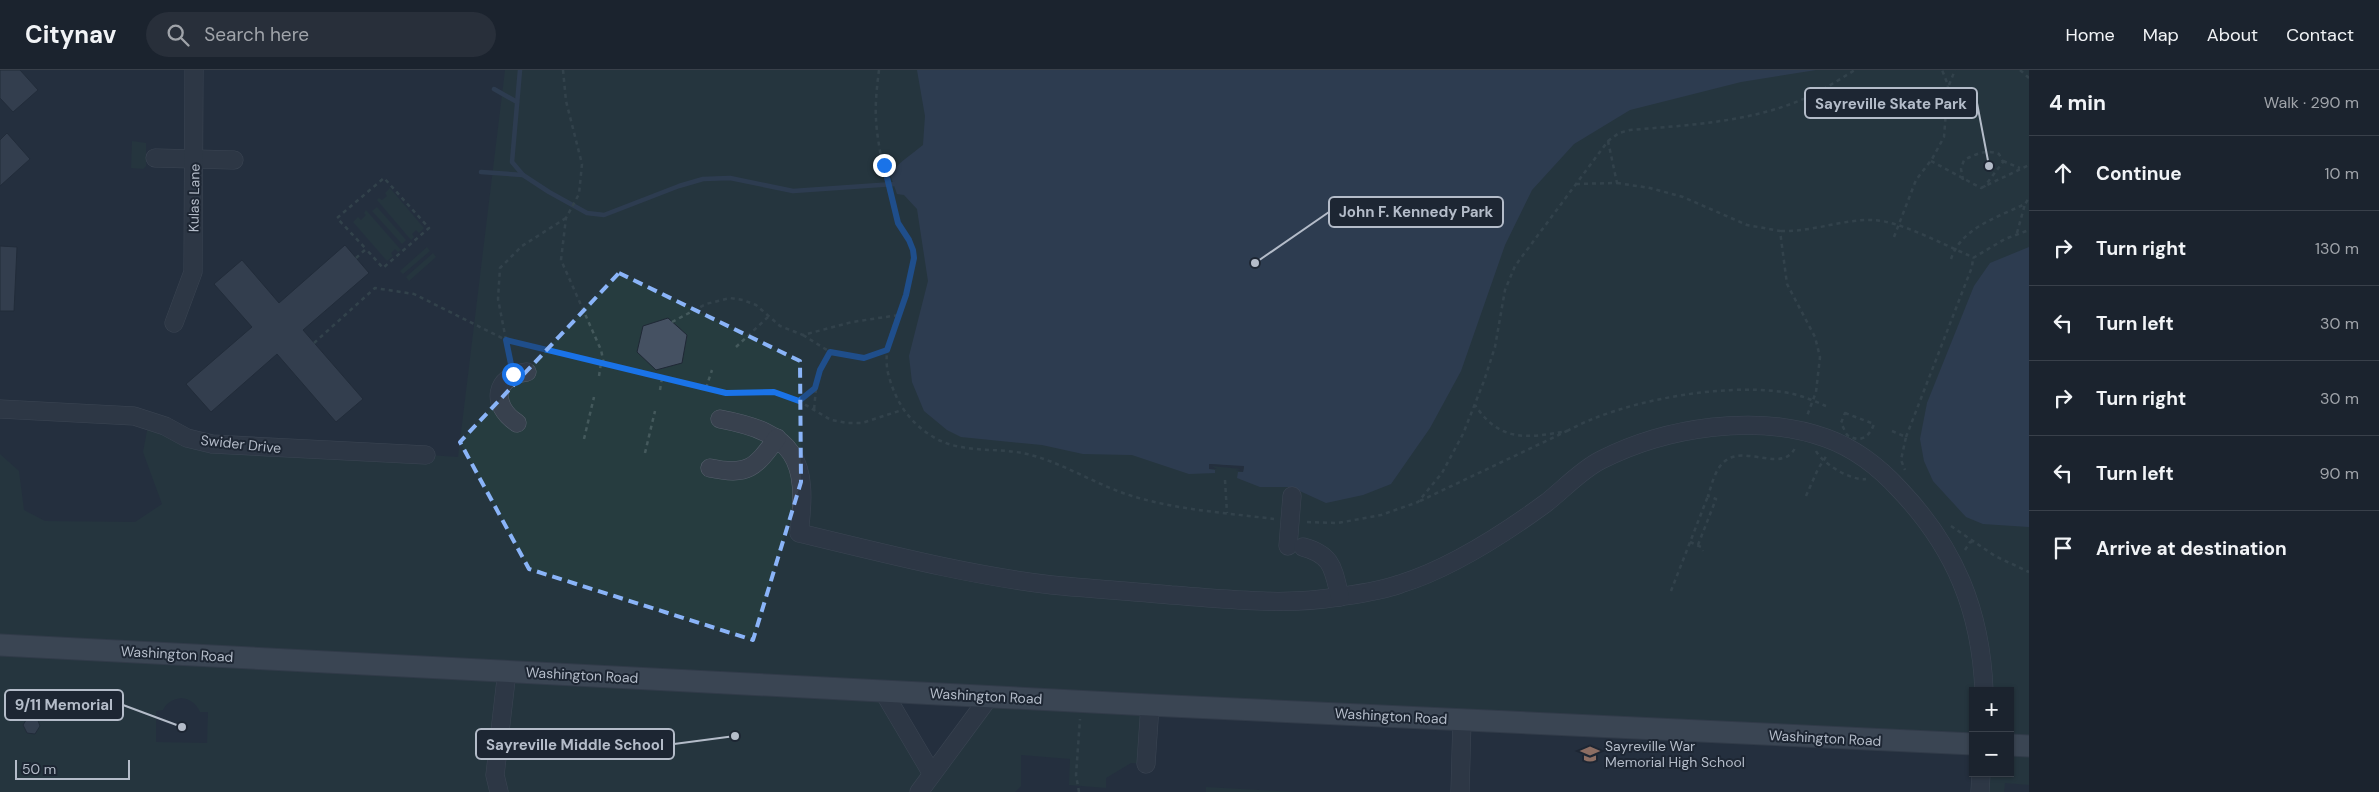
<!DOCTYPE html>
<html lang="en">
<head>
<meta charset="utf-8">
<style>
  body { margin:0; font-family:"DM Sans",sans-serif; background:#282f3a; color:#f1f3f6 }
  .controls { position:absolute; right:15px; bottom:15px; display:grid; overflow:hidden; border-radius:0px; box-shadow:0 1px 4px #0004 }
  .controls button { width:45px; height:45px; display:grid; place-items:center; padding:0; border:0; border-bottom:1px solid #39404a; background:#1b232e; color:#f1f3f6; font:25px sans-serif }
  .scale { position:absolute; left:15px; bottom:12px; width:115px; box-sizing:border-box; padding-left:5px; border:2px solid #b4bcc9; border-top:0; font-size:14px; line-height:18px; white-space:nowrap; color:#b4bcc9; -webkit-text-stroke:4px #1d2633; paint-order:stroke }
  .stop { position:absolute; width:15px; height:15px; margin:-11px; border:4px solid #1a73e8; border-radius:50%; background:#fff }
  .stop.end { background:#1a73e8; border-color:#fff; box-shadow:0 1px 5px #0008 }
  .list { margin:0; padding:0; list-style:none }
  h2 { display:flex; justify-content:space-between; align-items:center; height:65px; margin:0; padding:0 20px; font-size:21px }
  h2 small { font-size:16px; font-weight:400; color:#a0a4aa }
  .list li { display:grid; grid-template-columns:32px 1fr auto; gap:15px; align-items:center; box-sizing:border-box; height:75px; padding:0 20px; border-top:1px solid #39404a }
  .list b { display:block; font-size:19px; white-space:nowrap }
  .list em { font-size:16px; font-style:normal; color:#a0a4aa }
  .icon { flex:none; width:28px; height:28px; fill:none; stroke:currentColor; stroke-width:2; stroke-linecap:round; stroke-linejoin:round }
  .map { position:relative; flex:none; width:2029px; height:722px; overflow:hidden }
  header { display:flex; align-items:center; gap:30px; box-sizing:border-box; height:70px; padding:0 25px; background:#1b232e; border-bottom:1px solid #39404a }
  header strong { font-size:24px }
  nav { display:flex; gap:28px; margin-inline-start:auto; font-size:18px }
  .search { width:350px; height:45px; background:#282f3a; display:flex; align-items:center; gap:12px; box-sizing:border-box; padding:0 18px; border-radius:28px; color:#a0a4aa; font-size:19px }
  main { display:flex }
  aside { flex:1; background:#1b232e }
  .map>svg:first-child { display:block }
</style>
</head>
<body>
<header>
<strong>Citynav</strong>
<div class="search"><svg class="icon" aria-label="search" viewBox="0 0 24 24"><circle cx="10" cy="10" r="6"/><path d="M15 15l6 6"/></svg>Search here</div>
<nav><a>Home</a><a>Map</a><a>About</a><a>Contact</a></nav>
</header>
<main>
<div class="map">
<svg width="2029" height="722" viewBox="0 0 2029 722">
  <rect width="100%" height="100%" fill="#242f3e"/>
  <g fill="#263c3f" fill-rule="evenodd">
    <path d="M505 0H2029V715L2005 713 2004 722H1980L1981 703H2010V621H1973V674L1150 635 1146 694 1131 693 1106 708V718L1069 715 1070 689 1021 685V716L1015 722H0V384L19 401 24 440 45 451 135 452 162 434 143 382 149 350 187 368 458 387ZM884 621 990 626 932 704ZM181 628C190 629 196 633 200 642H208L207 673 156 672V641L163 640C167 632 172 630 181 628Z"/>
    <polygon points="132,71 146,73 146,96 143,99 131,98"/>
    <polygon points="390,118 424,158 419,163 416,160 412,164 414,167 411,170 377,130 379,128 382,130 387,126 385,123"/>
    <polygon points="377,137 406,170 402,174 372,141"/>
    <polygon points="366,140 401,180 398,182 395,179 391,183 393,186 387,191 353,152 358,147 361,150 366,145 364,143"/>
    <polygon points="427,177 430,181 403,204 400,201"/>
    <polygon points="433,183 436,187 409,211 406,207"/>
    <polygon points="1206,717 1296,722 1206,722"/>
  </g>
  <g fill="#394c67">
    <path d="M917 0H1816L1741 12 1630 40 1574 74 1532 120 1505 175 1461 301 1430 358 1391 414 1363 425 1326 433 1291 417H1260L1237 408 1238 402H1243L1244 397 1210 394 1209 399 1215 400V403L1189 404 1132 385 1083 384 1042 375 961 367 947 360 924 341 912 312 909 286 928 211 917 139 904 125 897 124 890 104C900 91 911 85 923 75L925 46Z"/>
    <polygon points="2029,177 2029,457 1983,454 1966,447 1933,411 1924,391 1920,369 1927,333 1974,216 1990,193"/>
  </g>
  <polygon fill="#242f3e" points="1209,394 1244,396 1243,402 1236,400 1241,399 1212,396 1217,399 1209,399"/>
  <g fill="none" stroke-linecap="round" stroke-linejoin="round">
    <g stroke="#394c67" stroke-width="4.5">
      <polyline points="520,0 512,92 523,105 549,122 587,143 604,145 679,116 703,109 730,108 793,121 894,114"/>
      <polyline points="494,19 517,32"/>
      <polyline points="481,102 523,105"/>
    </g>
  </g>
  <g fill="#455162" stroke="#1f2835">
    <polygon points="0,0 20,0 38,20 13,42 0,28"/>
    <polygon points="7,63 30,89 0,116 0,70"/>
    <polygon points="345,175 369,203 303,260 363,329 336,352 277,284 211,342 186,314 252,257 214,214 242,190 279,233"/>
    <polygon points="0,176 17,177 14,241 0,241"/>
    <polygon points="668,248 687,265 682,293 656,300 637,282 643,256"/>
    <polygon points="28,647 37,648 40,656 35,664 27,663 23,655"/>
  </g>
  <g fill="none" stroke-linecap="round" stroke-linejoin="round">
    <g stroke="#565f6c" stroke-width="19">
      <g id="minor">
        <polyline points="155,88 234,90"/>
        <polyline points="174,253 193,202 194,0"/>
        <polyline points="0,339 134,346 165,356 187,368 212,374 426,385"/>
        <path d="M720 349C795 363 809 389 799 463 883 483 967 505 1052 515 1092 519 1132 521 1171 525 1227 529 1282 536 1338 527 1358 524 1381 521 1400 514 1449 499 1505 463 1546 433 1564 419 1581 400 1601 390 1666 357 1757 343 1826 368 1854 378 1880 398 1900 420 1955 478 1981 541 1984 621"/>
        <path d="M517 353C490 335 494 306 527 302"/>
        <path d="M710 398C748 406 755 398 777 368"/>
        <polyline points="1288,476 1292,426"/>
        <path d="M1303 477C1333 485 1333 499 1340 527"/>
        <polyline points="883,621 932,704"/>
        <polyline points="1146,694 1150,635"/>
        <polyline points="499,722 495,705 507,601"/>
        <polyline points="919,722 990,626"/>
        <polyline points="1460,722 1462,650"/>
        <polyline points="1980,722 1981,703"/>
      </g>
    </g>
    <g stroke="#414a57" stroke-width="23">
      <g id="major">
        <polyline points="0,575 1150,635 1973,674"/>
        <polyline points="2010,675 2029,676"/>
      </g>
    </g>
    <g stroke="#44595c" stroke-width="2.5" stroke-dasharray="4 4" stroke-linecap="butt">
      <polyline points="563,0 566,31 582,94 579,124 566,148 561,190 601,280 604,294"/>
      <path d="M879 0C877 16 875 33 876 49 877 75 889 127 898 152 902 163 912 170 913 182 917 225 879 261 888 303 895 331 909 353 935 368 963 384 997 377 1027 384 1064 393 1096 415 1132 426 1178 440 1227 443 1274 449"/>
      <polyline points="2020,0 2029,8"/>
      <polyline points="1949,15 1955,0"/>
      <polyline points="1931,91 1981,118 2029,95"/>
      <polyline points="2003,91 2020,98"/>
      <path d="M1963 110 1961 99 1964 90C1976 84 1986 79 1999 84L2003 92 1984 117"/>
      <polyline points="1617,113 1650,118 1683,127 1747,155 1780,161 1787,214 1815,267 1820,287 1816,322 1807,346"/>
      <polyline points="1576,114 1617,113 1608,71"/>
      <polyline points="566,148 522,176 500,198 498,229 506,270 726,323 774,322 799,331 831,350 847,353 862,353 902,340"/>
      <path d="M1781 161C1813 162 1843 149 1873 150 1900 151 1942 174 1968 185L1973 188"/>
      <polyline points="2017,163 2025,134"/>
      <polyline points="1894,167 1916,110 1932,89 1944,67 1948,15 1942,0"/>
      <polyline points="356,188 366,179 337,148 384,108 429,158 383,198 366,179"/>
      <polyline points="1973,188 2005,169 2029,160"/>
      <path d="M1951 189C1961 158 1998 147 2025 134L2029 128"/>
      <polyline points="672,252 706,234 730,228 743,230 756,235 780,256 803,265 852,252 899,245"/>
      <polyline points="803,265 830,282 817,307 814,340"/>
      <polyline points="314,273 375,218 414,224 506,270 511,291"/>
      <polyline points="736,277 768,247"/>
      <polyline points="830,282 864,288 886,280"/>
      <polyline points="599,306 601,293"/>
      <polyline points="706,318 712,300"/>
      <polyline points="660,320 662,308"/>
      <polyline points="799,331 814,319"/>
      <path d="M1845 343 1874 354C1869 368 1860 373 1847 365L1841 353Z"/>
      <path d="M1567 361C1621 331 1721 313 1783 322 1798 324 1812 330 1826 336"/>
      <polyline points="1892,361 1906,367 1901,390 1905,400"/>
      <polyline points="1906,367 1972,197 1973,188"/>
      <polyline points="584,369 594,327"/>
      <path d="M1816 381C1823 394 1851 411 1866 409"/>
      <polyline points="645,383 655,341"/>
      <polyline points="1225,410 1227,443"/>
      <polyline points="1806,426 1818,399 1827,385"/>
      <path d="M1420 431 1567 361C1528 368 1500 373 1475 335"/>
      <path d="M1307 452 1338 453 1381 445 1418 432 1442 403 1463 364 1484 311 1495 277 1505 220 1515 196 1608 71 1619 63 1630 60C1690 55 1753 52 1808 27 1825 19 1840 9 1855 0"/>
      <polyline points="1951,456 1995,486 2029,502"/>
      <polyline points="1690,472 1701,477 1703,481"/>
      <path d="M1698 475 1716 429 1708 426C1712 414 1715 399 1725 391 1746 374 1784 405 1796 376"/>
      <polyline points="1965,480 1970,472 1975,472"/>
      <polyline points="1671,521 1708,426"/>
      <polyline points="1079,722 1076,705 1080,649"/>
    </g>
    <use href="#minor" stroke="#38414e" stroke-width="18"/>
    <use href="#major" stroke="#56606e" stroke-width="21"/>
  </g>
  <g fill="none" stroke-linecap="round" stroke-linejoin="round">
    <polyline stroke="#1a73e8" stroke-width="6" points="513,304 506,270 726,323 774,322 799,331 815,318 820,300 830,282 864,288 887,280 906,225 914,188 913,180 909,170 898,153 884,95"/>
  </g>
  <path d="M0 0H2029V722H0ZM619 203 800 291 801 412 753 570 529 499 460 372Z" fill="#242f3e" fill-opacity=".55" fill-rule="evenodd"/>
  <path fill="none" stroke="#8ab4f8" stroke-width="4" stroke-dasharray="10 6" stroke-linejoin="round" d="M619 203 800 291 801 412 753 570 529 499 460 372Z"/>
  <defs>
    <g id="school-bare" transform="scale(1.5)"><path d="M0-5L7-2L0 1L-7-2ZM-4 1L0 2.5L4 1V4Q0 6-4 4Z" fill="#8d6e63" stroke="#1d2633" stroke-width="2.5" paint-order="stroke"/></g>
  </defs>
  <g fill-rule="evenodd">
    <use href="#school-bare" x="1590" y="684"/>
  </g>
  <g text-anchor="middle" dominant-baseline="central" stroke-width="4" stroke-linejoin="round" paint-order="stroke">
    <g font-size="14" fill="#b4bcc9" stroke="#1d2633">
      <text transform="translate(194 128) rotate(-89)">Kulas Lane</text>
      <text transform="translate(241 374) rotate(6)">Swider Drive</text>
      <text transform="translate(177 584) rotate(3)">Washington Road</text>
      <text transform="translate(582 605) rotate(3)">Washington Road</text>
      <text transform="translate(986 626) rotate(3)">Washington Road</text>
      <text transform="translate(1391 646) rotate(3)">Washington Road</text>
      <text transform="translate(1825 668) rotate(3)">Washington Road</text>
    </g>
    <g font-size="14" fill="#b4bcc9" stroke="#1d2633" text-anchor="start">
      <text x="1605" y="676">Sayreville War<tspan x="1605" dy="16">Memorial High School</tspan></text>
    </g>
  </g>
  <path fill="none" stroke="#b4bcc9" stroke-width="2" d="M1989 96L1977 33M1255 193L1329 142M182 657L123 635M735 666L674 674"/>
  <g fill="#b4bcc9" stroke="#1d2633" stroke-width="2">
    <circle cx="1989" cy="96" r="5"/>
    <circle cx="1255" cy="193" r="5"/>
    <circle cx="182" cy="657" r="5"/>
    <circle cx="735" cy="666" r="5"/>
  </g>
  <g fill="#1d2633" stroke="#b4bcc9" stroke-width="2">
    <rect x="1805" y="18" width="172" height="30" rx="5"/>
    <rect x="1329" y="127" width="174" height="30" rx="5"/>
    <rect x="5" y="620" width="118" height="30" rx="5"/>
    <rect x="476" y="659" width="198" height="30" rx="5"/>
  </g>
  <g font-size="15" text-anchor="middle" font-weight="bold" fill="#b4bcc9">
    <text x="1891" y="39">Sayreville Skate Park</text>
    <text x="1416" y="147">John F. Kennedy Park</text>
    <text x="64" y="640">9/11 Memorial</text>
    <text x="575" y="680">Sayreville Middle School</text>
  </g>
</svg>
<div class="controls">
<button>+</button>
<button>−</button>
</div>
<div class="scale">50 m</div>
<div class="stop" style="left:513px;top:304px"></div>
<div class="stop end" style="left:884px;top:95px"></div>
</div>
<aside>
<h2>4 min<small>Walk · 290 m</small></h2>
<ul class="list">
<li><svg class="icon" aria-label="ahead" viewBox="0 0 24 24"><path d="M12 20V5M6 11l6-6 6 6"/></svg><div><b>Continue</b></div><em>10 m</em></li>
<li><svg class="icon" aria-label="right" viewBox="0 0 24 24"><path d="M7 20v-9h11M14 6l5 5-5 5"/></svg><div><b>Turn right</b></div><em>130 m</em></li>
<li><svg class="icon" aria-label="left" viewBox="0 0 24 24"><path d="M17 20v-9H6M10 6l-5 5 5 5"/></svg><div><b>Turn left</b></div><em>30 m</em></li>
<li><svg class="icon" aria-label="right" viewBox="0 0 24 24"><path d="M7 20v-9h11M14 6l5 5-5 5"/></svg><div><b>Turn right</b></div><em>30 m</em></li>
<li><svg class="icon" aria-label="left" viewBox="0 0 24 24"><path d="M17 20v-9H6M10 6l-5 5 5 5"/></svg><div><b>Turn left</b></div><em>90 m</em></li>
<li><svg class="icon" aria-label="arrive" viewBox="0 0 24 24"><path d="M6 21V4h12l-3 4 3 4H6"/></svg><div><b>Arrive at destination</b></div></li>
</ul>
</aside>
</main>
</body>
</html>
